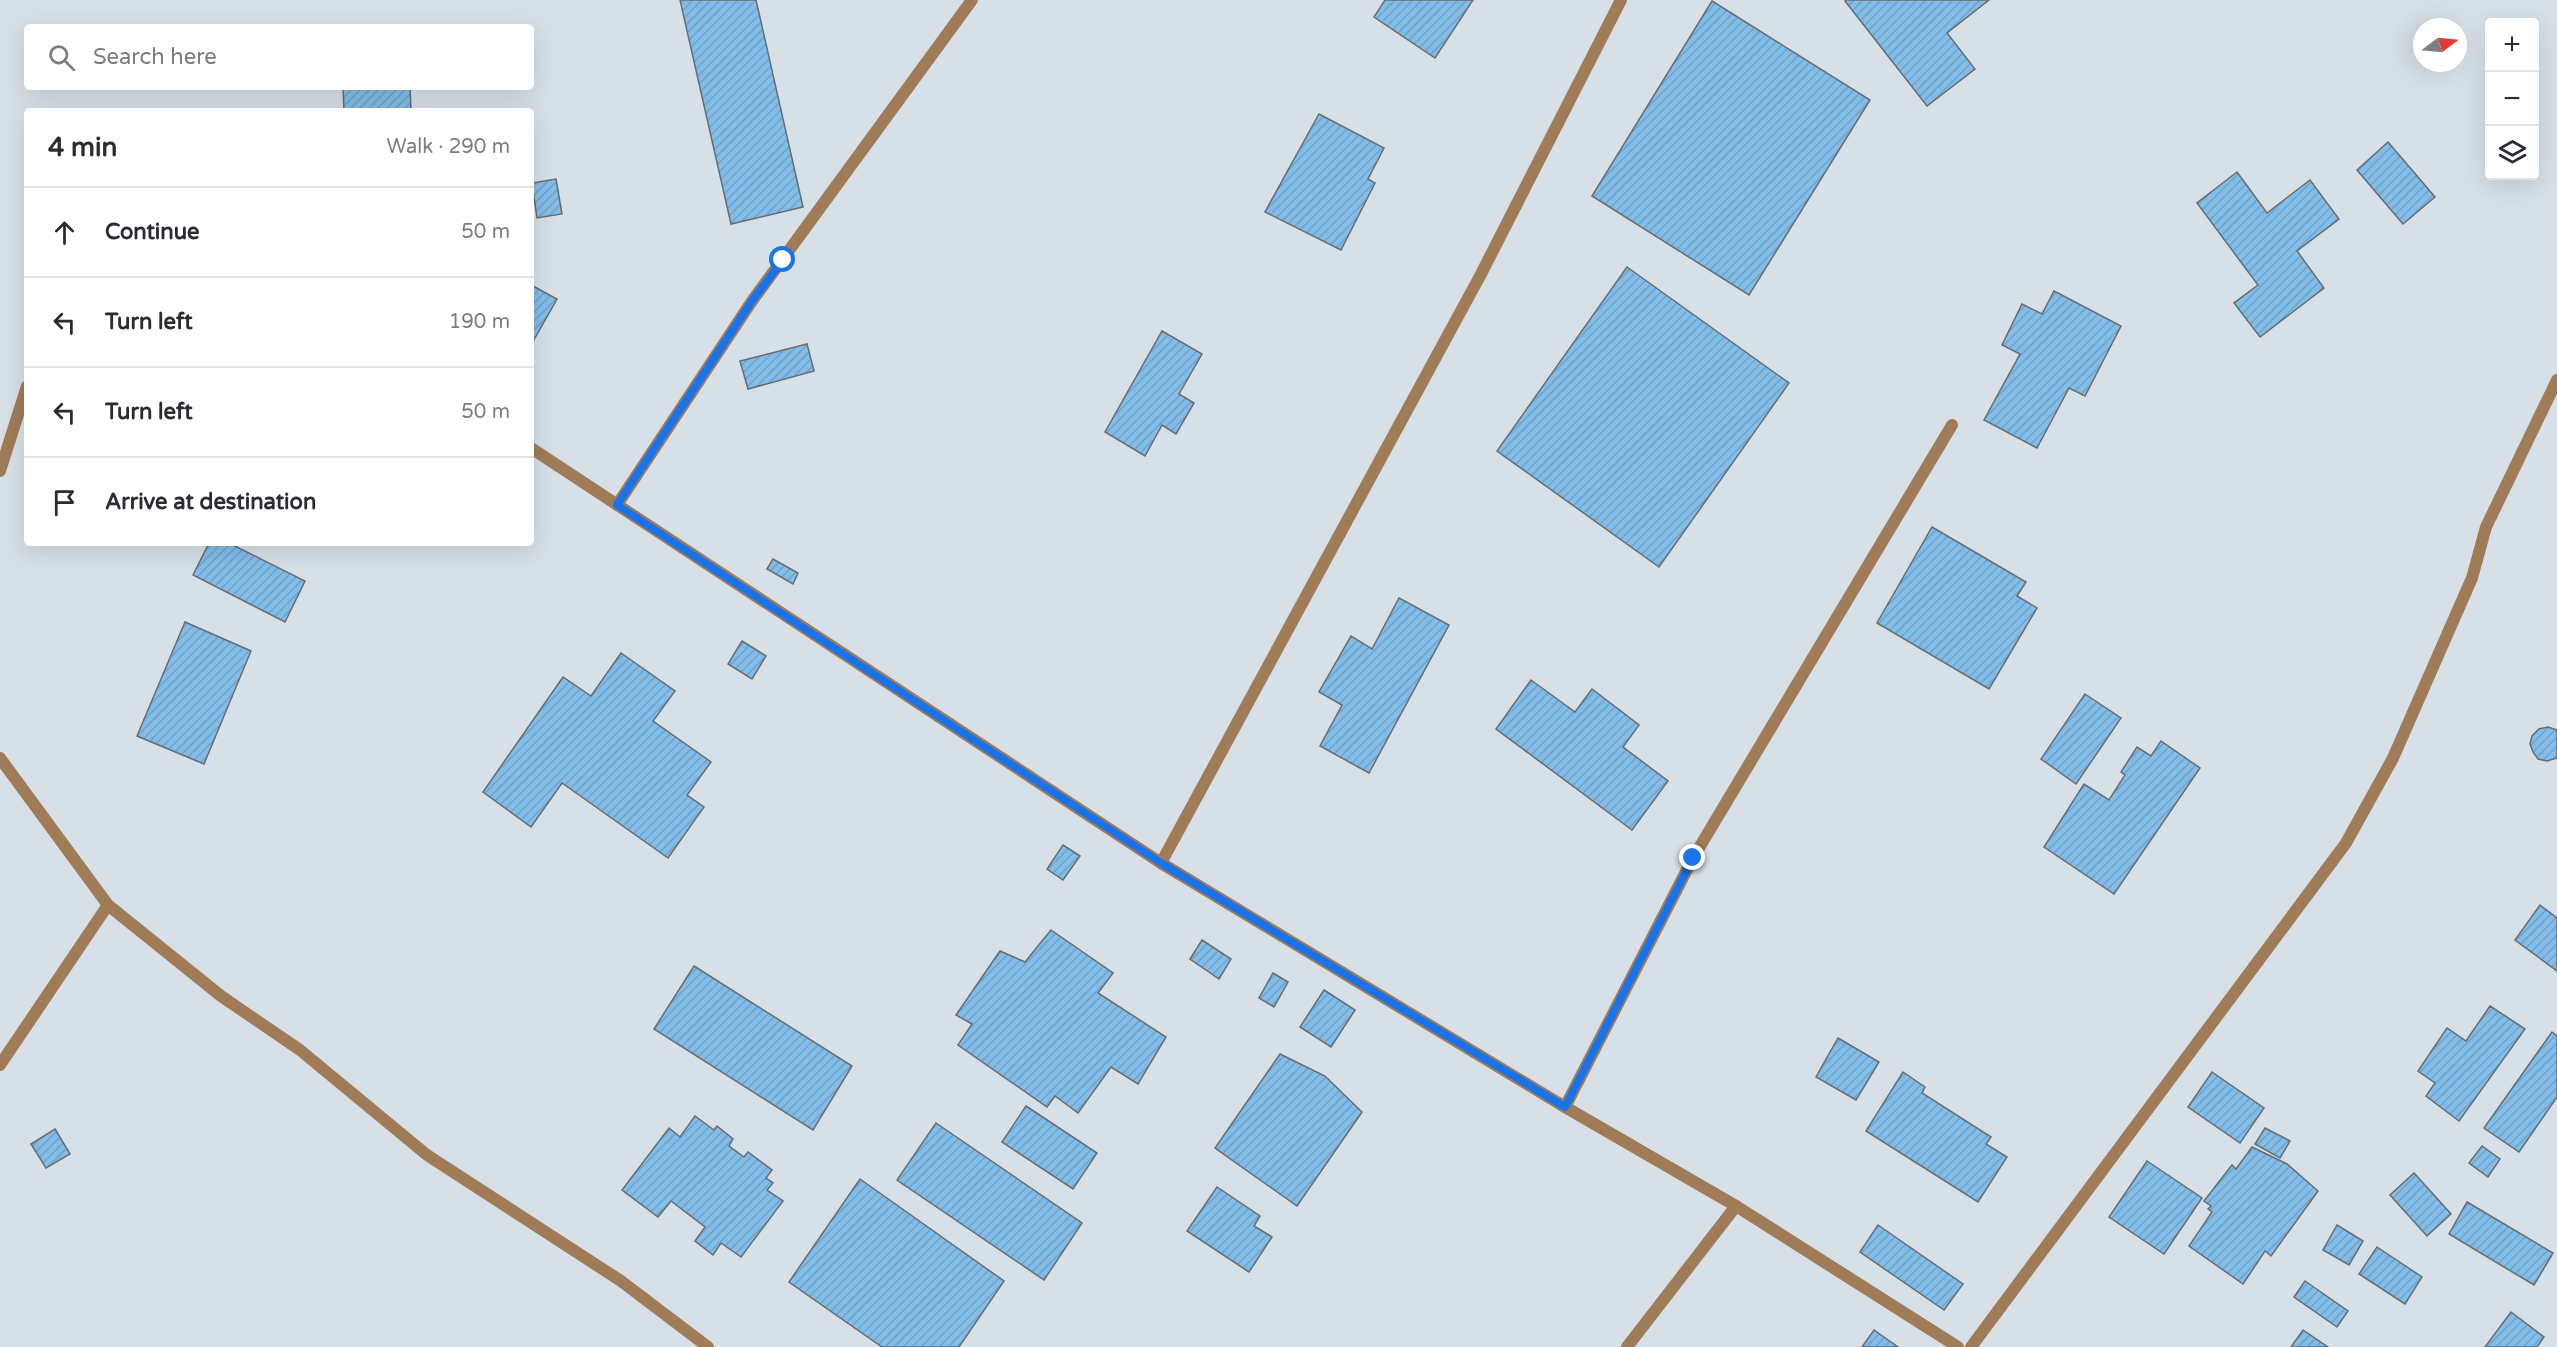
<!DOCTYPE html>
<html lang="en">
<head>
<meta charset="utf-8">
<style>
  body { margin:0; font-family:"Varela Round",sans-serif; background:#f7f7f7; color:#2b2b33 }
  .controls { position:absolute; right:18px; top:18px; display:grid; overflow:hidden; border-radius:6px; box-shadow:0 6px 24px #0002 }
  .controls button { width:54px; height:54px; display:grid; place-items:center; padding:0; border:0; border-bottom:2px solid #e1e1e2; background:#fff; color:#2b2b33; font:30px sans-serif }
  .compass { position:absolute; left:2413px; top:18px; width:54px; height:54px; border-radius:50%; background:#fff; box-shadow:0 6px 24px #0002; rotate:74deg }
  .stop { position:absolute; width:18px; height:18px; margin:-14px; border:4px solid #1a73e8; border-radius:50%; background:#fff }
  .stop.end { background:#1a73e8; border-color:#fff; box-shadow:0 2px 6px #0008 }
  .list { margin:0; padding:0; list-style:none }
  h2 { display:flex; justify-content:space-between; align-items:center; height:78px; margin:0; padding:0 24px; font-size:26px }
  h2 small { font-size:20px; font-weight:400; color:#7c7c81 }
  .list li { display:grid; grid-template-columns:39px 1fr auto; gap:18px; align-items:center; box-sizing:border-box; height:90px; padding:0 24px; border-top:2px solid #e1e1e2 }
  .list b { display:block; font-size:22px; white-space:nowrap }
  .list em { font-size:20px; font-style:normal; color:#7c7c81 }
  .icon { flex:none; width:33px; height:33px; fill:none; stroke:currentColor; stroke-width:2; stroke-linecap:round; stroke-linejoin:round }
  .map { position:relative; flex:none; width:2557px; height:1347px; overflow:hidden }
  .search { position:absolute; background:#fff; box-shadow:0 6px 24px #0002; left:24px; top:24px; width:510px; height:66px; display:flex; align-items:center; gap:15px; box-sizing:border-box; padding:0 21px; border-radius:6px; color:#7c7c81; font-size:22px }
  .panel { position:absolute; background:#fff; box-shadow:0 6px 24px #0002; left:24px; top:108px; width:510px; height:438px; border-radius:6px }
  .map>svg:first-child { display:block }
</style>
</head>
<body>
<div class="map">
<svg width="2557" height="1347" viewBox="0 0 2557 1347">
  <defs>
    <pattern id="building-hatch" width="6" height="6" patternUnits="userSpaceOnUse" patternTransform="scale(1.5)"><rect width="6" height="6" fill="#82bde9"/><path d="M-1 1l2-2M0 6l6-6M5 7l2-2" fill="none" stroke="#70a2c8"/></pattern>
  </defs>
  <rect width="100%" height="100%" fill="#d7e0e7"/>
  <g fill="url(#building-hatch)" stroke="#656c72" stroke-width="1.5">
    <polygon points="680,0 756,0 803,207 731,224"/>
    <polygon points="1385,0 1473,0 1435,58 1374,17"/>
    <polygon points="1846,0 1989,0 1947,33 1975,69 1927,106 1845,1"/>
    <polygon points="1712,1 1870,100 1749,295 1592,196"/>
    <polygon points="343,87 410,87 411,111 344,111"/>
    <polygon points="1319,114 1384,148 1368,179 1375,183 1341,250 1265,212"/>
    <polygon points="2388,142 2435,197 2403,224 2357,170"/>
    <polygon points="2237,172 2267,213 2310,180 2339,219 2297,251 2324,288 2260,337 2234,303 2258,285 2197,203"/>
    <polygon points="556,179 562,214 537,218 532,183"/>
    <polygon points="1627,267 1789,383 1659,567 1497,451"/>
    <polygon points="531,285 557,299 531,345"/>
    <polygon points="2054,291 2121,326 2085,396 2069,388 2037,448 1984,420 2020,354 2002,345 2022,304 2042,314"/>
    <polygon points="1162,331 1202,354 1179,394 1194,403 1176,434 1162,425 1145,456 1105,432"/>
    <polygon points="807,344 814,371 748,389 740,361"/>
    <polygon points="1932,527 2026,582 2017,596 2037,608 1989,689 1877,623"/>
    <polygon points="209,543 229,543 305,581 285,622 193,575"/>
    <polygon points="773,559 798,573 793,584 767,569"/>
    <polygon points="1399,598 1449,625 1369,773 1320,746 1342,705 1319,692 1351,636 1372,649"/>
    <polygon points="185,622 251,651 204,764 137,736"/>
    <polygon points="742,641 766,656 752,679 728,664"/>
    <polygon points="621,653 675,691 653,721 711,762 687,795 704,807 668,858 562,783 531,827 483,792 563,677 591,696"/>
    <polygon points="1531,680 1575,712 1592,689 1639,725 1623,747 1668,781 1632,830 1496,729"/>
    <polygon points="2085,694 2121,718 2076,784 2041,759"/>
    <polygon points="2548,727 2557,730 2557,758 2547,761 2538,759 2533,752 2530,744 2532,736 2539,729"/>
    <polygon points="2161,741 2200,768 2114,894 2044,847 2084,784 2109,800 2125,775 2121,772 2137,747 2151,756"/>
    <polygon points="1063,845 1080,856 1063,880 1047,869"/>
    <polygon points="2540,905 2557,918 2557,971 2515,940"/>
    <polygon points="1051,930 1113,973 1098,993 1166,1037 1138,1084 1111,1067 1078,1113 1055,1096 1047,1107 958,1045 972,1024 956,1015 1000,951 1025,962"/>
    <polygon points="1202,940 1231,959 1219,979 1190,959"/>
    <polygon points="694,966 852,1066 813,1130 654,1029"/>
    <polygon points="1273,973 1288,982 1274,1007 1259,998"/>
    <polygon points="1324,990 1355,1010 1331,1047 1300,1027"/>
    <polygon points="2490,1006 2525,1029 2459,1121 2426,1096 2435,1083 2418,1071 2447,1028 2466,1041"/>
    <polygon points="2552,1032 2557,1036 2557,1097 2519,1152 2484,1128"/>
    <polygon points="1838,1038 1879,1062 1856,1100 1816,1077"/>
    <polygon points="1280,1054 1325,1076 1362,1112 1297,1206 1215,1148"/>
    <polygon points="1903,1072 1925,1087 1922,1093 1991,1137 1986,1144 2007,1157 1978,1202 1866,1131"/>
    <polygon points="2212,1072 2264,1108 2240,1143 2188,1107"/>
    <polygon points="1026,1106 1097,1153 1073,1189 1002,1142"/>
    <polygon points="695,1116 714,1130 717,1126 733,1139 729,1146 744,1157 748,1152 772,1170 766,1178 773,1183 767,1190 783,1201 741,1257 721,1243 713,1255 695,1241 705,1227 671,1201 658,1217 622,1190 669,1128 680,1137"/>
    <polygon points="936,1123 1082,1223 1044,1280 897,1180"/>
    <polygon points="2265,1128 2290,1141 2280,1158 2255,1144"/>
    <polygon points="55,1129 70,1154 46,1168 31,1144"/>
    <polygon points="2482,1146 2500,1159 2488,1177 2469,1163"/>
    <polygon points="2252,1147 2287,1164 2318,1191 2271,1256 2265,1251 2243,1284 2189,1246 2212,1212 2208,1209 2211,1206 2204,1201 2232,1165 2236,1169"/>
    <polygon points="2147,1161 2202,1198 2164,1254 2109,1217"/>
    <polygon points="2414,1173 2451,1214 2427,1236 2390,1195"/>
    <polygon points="860,1179 1004,1281 959,1347 882,1347 789,1282"/>
    <polygon points="1217,1187 1260,1216 1254,1226 1272,1237 1249,1272 1187,1231"/>
    <polygon points="2467,1202 2553,1253 2534,1285 2449,1234"/>
    <polygon points="1878,1225 1963,1284 1944,1310 1860,1252"/>
    <polygon points="2337,1225 2363,1241 2349,1265 2323,1250"/>
    <polygon points="2377,1247 2422,1277 2405,1304 2359,1274"/>
    <polygon points="2305,1281 2348,1311 2337,1327 2294,1297"/>
    <polygon points="2511,1312 2544,1337 2537,1347 2485,1347"/>
    <polygon points="1874,1330 1898,1347 1862,1347"/>
    <polygon points="2303,1330 2328,1347 2291,1347"/>
  </g>
  <g fill="none" stroke-linecap="round" stroke-linejoin="round">
    <g stroke="#a07b58" stroke-width="12">
      <polyline points="531,448 1161,863 1565,1107 1736,1206 1958,1347"/>
      <polyline points="0,471 27,386"/>
      <polyline points="617,505 752,301 972,0"/>
      <polyline points="0,758 108,905 0,1065"/>
      <polyline points="1161,863 1480,276 1621,0"/>
      <polyline points="108,905 221,996 300,1050 427,1155 621,1281 708,1347"/>
      <polyline points="1565,1107 1693,858 1952,425"/>
      <polyline points="1627,1347 1736,1206"/>
      <polyline points="1971,1347 2346,843 2393,758 2472,578 2486,527 2557,380"/>
    </g>
  </g>
  <g fill="none" stroke-linecap="round" stroke-linejoin="round">
    <polyline stroke="#1a73e8" stroke-width="8" points="783,260 752,301 617,505 1161,863 1565,1107 1693,858"/>
  </g>
</svg>
<div class="controls">
<button>+</button>
<button>−</button>
<button><svg class="icon" aria-label="layers" viewBox="0 0 24 24"><path d="M12 4l9 5-9 5-9-5zM3 14l9 5 9-5"/></svg></button>
</div>
<svg class="compass" viewBox="-18 -18 36 36"><path d="M0-13l5 13h-10z" fill="#e53935"/><path d="M0 13l5-13h-10z" fill="#7c7c81"/></svg>
<div class="stop" style="left:783px;top:260px"></div>
<div class="stop end" style="left:1693px;top:858px"></div>
<div class="search"><svg class="icon" aria-label="search" viewBox="0 0 24 24"><circle cx="10" cy="10" r="6"/><path d="M15 15l6 6"/></svg>Search here</div>
<section class="panel">
<h2>4 min<small>Walk · 290 m</small></h2>
<ul class="list">
<li><svg class="icon" aria-label="ahead" viewBox="0 0 24 24"><path d="M12 20V5M6 11l6-6 6 6"/></svg><div><b>Continue</b></div><em>50 m</em></li>
<li><svg class="icon" aria-label="left" viewBox="0 0 24 24"><path d="M17 20v-9H6M10 6l-5 5 5 5"/></svg><div><b>Turn left</b></div><em>190 m</em></li>
<li><svg class="icon" aria-label="left" viewBox="0 0 24 24"><path d="M17 20v-9H6M10 6l-5 5 5 5"/></svg><div><b>Turn left</b></div><em>50 m</em></li>
<li><svg class="icon" aria-label="arrive" viewBox="0 0 24 24"><path d="M6 21V4h12l-3 4 3 4H6"/></svg><div><b>Arrive at destination</b></div></li>
</ul>
</section>
</div>
</body>
</html>
